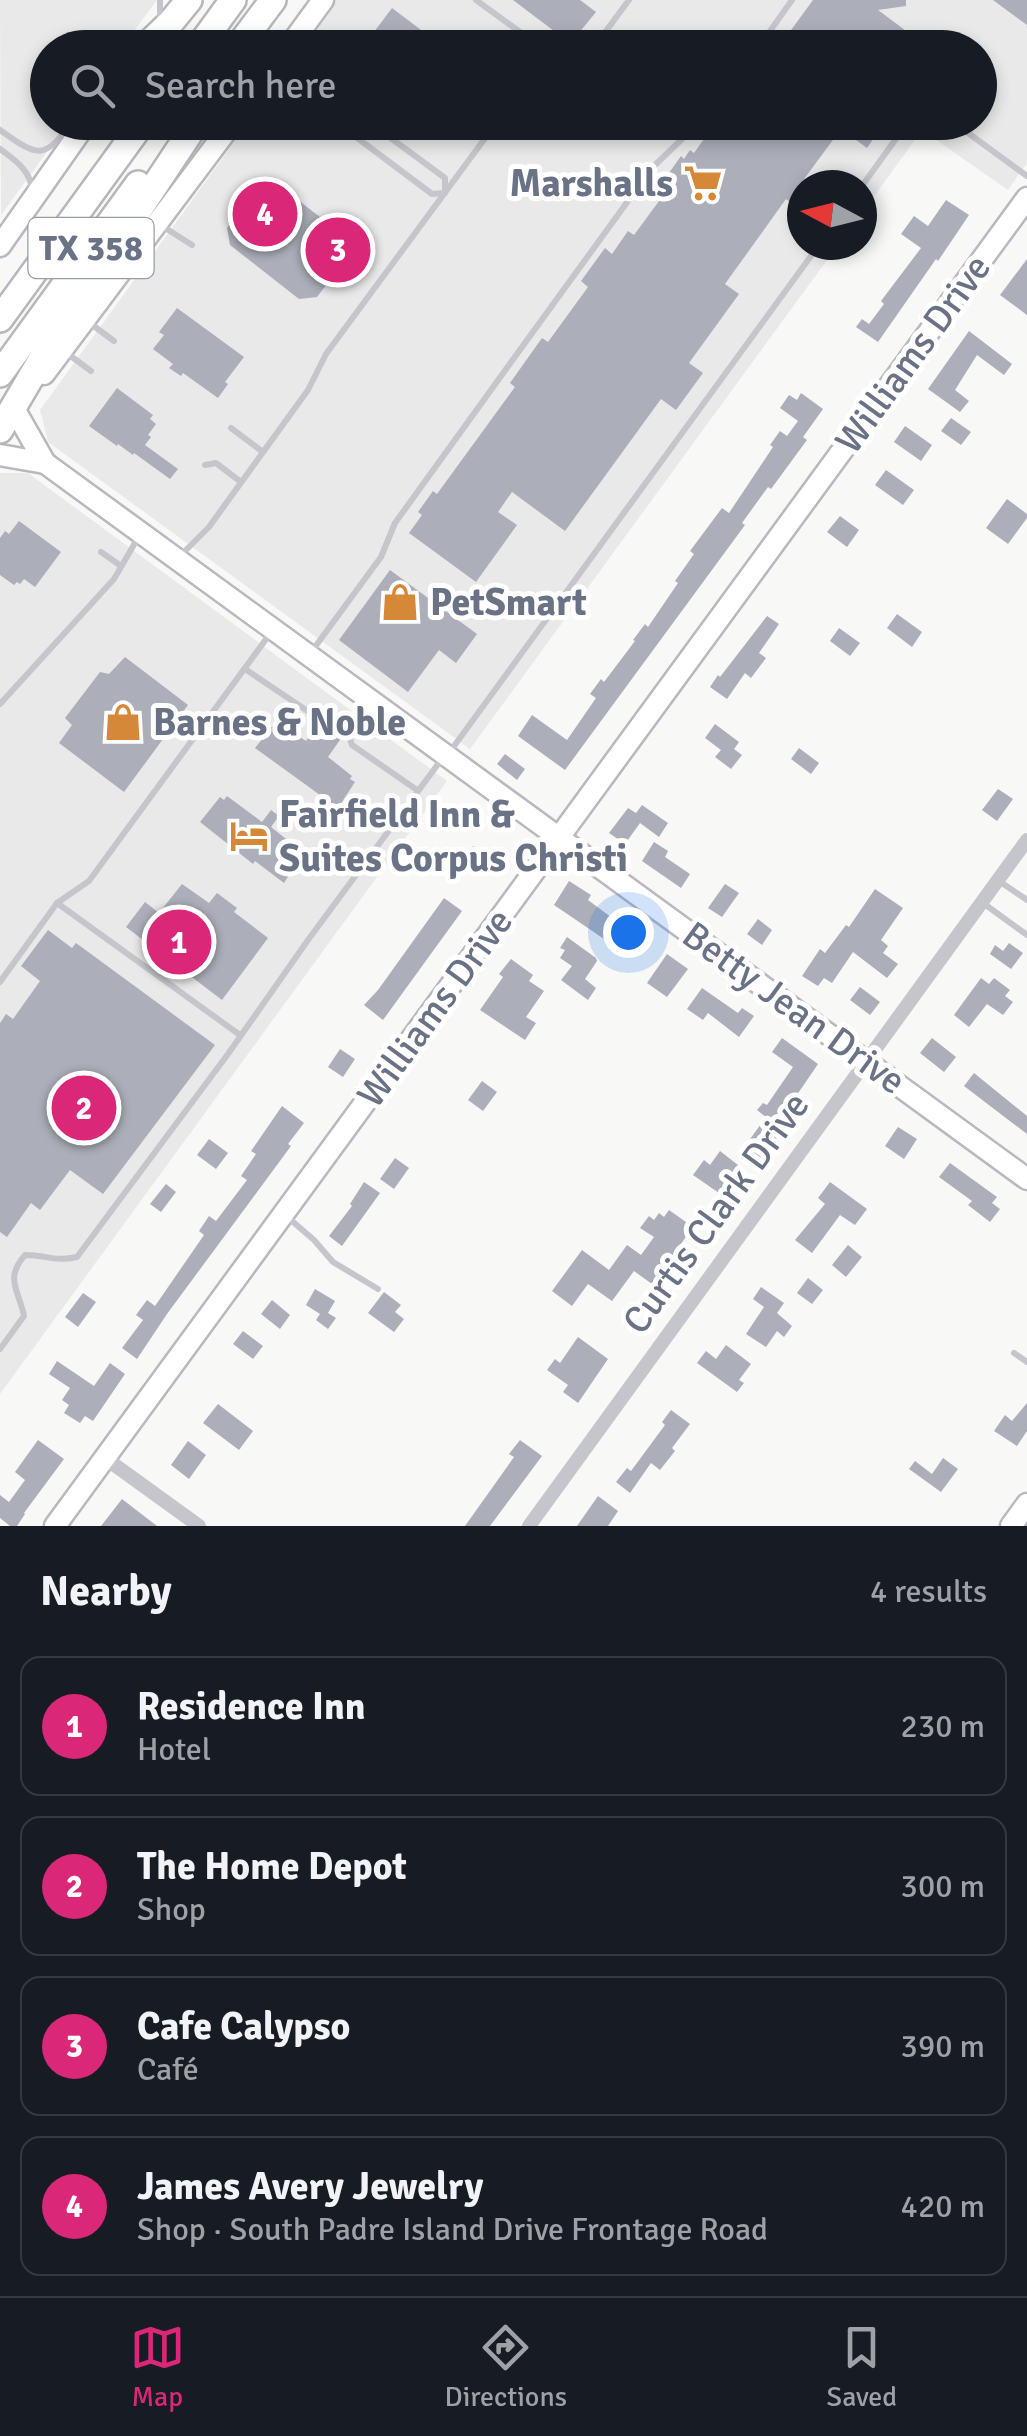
<!DOCTYPE html>
<html lang="en">
<head>
<meta charset="utf-8">
<style>
  body { margin:0; font-family:Signika,sans-serif; background:#242831; color:#f1f3f6 }
  .compass { position:absolute; left:787px; top:170px; width:90px; height:90px; border-radius:50%; background:#171b24; box-shadow:0 5px 15px #0003; rotate:277deg }
  .you { position:absolute; left:628px; top:932px; width:35px; height:35px; margin:-25px; border:8px solid #fff; border-radius:50%; background:#1a73e8; box-shadow:0 0 0 15px #1a73e833 }
  .badge { display:grid; place-items:center; width:65px; height:65px; border-radius:50%; background:#db2777; color:#fff; font-size:32px; font-weight:700 }
  .pin { position:absolute; translate:-50% -50%; border:5px solid #fff; box-shadow:0 2px 10px #0006 }
  .list { margin:0; padding:0; list-style:none }
  h2 { display:flex; justify-content:space-between; align-items:center; height:130px; margin:0; padding:0 40px; font-size:42px }
  h2 small { font-size:32px; font-weight:400; color:#9ea1a6 }
  .list li { display:grid; grid-template-columns:65px 1fr auto; gap:30px; align-items:center; box-sizing:border-box; height:140px; margin:0 20px 20px; padding:0 20px; border:2px solid #363941; border-radius:20px }
  .list b { display:block; font-size:38px; white-space:nowrap }
  .list p { margin:0; font-size:32px; white-space:nowrap; color:#9ea1a6 }
  .list em { font-size:32px; font-style:normal; color:#9ea1a6 }
  .icon { flex:none; width:55px; height:55px; fill:none; stroke:currentColor; stroke-width:2; stroke-linecap:round; stroke-linejoin:round }
  .map { position:relative; flex:none; width:1027px; height:1526px; overflow:hidden }
  .search { position:absolute; background:#171b24; box-shadow:0 5px 15px #0003; left:30px; right:30px; top:30px; height:110px; display:flex; align-items:center; gap:25px; box-sizing:border-box; padding:0 35px; border-radius:55px; color:#9ea1a6; font-size:38px }
  .sheet { height:770px; background:#171b24 }
  nav { display:flex; justify-content:space-around; align-items:center; box-sizing:border-box; height:140px; border-top:2px solid #363941; background:#171b24; font-size:28px; color:#9ea1a6 }
  nav a { display:grid; justify-items:center; gap:5px }
  nav .on { color:#db2777 }
  .map>svg:first-child { display:block }
</style>
</head>
<body>
<div class="map">
<svg width="1027" height="1526" viewBox="0 0 1027 1526">
  <rect width="100%" height="100%" fill="#f8f8f6"/>
  <g fill="#e9e9e9">
    <polygon points="0,0 157,0 122,47 48,48 48,122 68,123 1,215"/>
    <polygon points="337,0 1027,0 1027,163 1008,190 922,130 862,213 862,185 802,185 802,245 838,245 470,749 48,442 40,410 248,123 980,122 980,48 303,47"/>
    <polygon points="0,473 28,473 447,781 0,1394"/>
  </g>
  <g fill="#acafb9">
    <polygon points="513,0 580,0 596,12 578,34 562,37"/>
    <polygon points="813,0 906,0 906,6 878,10 929,48 778,48"/>
    <polygon points="993,0 1027,0 1027,25"/>
    <polygon points="392,8 445,48 362,48"/>
    <polygon points="716,122 885,122 867,148 841,129 796,190 802,195 802,211 786,199 725,284 739,294 689,363 703,373 676,410 661,399 565,531 512,492 498,512 517,525 476,582 409,533 422,515 418,512 433,491 437,494 515,387 510,383 542,338 548,342 588,287 581,281 605,248 612,254 628,231 634,235 662,197 658,195 664,186 661,184 681,156 684,159 690,150 694,153"/>
    <polygon points="277,184 346,237 349,255 317,297 299,299 230,245 227,228 259,186"/>
    <polygon points="946,200 969,215 938,261 936,259 878,342 856,327 862,319 869,324 884,304 881,301 921,248 901,234 914,216 928,226"/>
    <polygon points="1027,259 1027,315 1000,295"/>
    <polygon points="177,308 244,357 225,382 228,384 218,398 183,373 181,376 169,368 173,364 153,349 164,335 159,332"/>
    <polygon points="969,331 1012,364 1004,375 977,355 955,390 969,401 960,412 928,389"/>
    <polygon points="117,388 153,415 150,419 156,424 148,435 151,437 145,445 178,469 170,479 134,453 133,455 118,444 117,446 89,426"/>
    <polygon points="801,393 823,409 803,437 807,440 771,489 768,487 742,523 745,525 565,770 518,736 532,715 567,740 596,698 590,694 601,679 604,682 635,641 633,640 645,624 648,627 678,583 675,581 694,554 690,551 722,508 729,513 773,447 770,445 780,431 787,436 798,421 780,408 789,395 797,400"/>
    <polygon points="951,418 971,432 961,445 941,431"/>
    <polygon points="905,426 932,445 921,461 894,442"/>
    <polygon points="886,470 914,490 903,505 875,485"/>
    <polygon points="1007,499 1027,514 1027,518 1008,544 986,528"/>
    <polygon points="840,516 859,530 847,547 827,532"/>
    <polygon points="19,521 61,552 35,587 24,579 20,584 17,582 14,585 0,575 0,538 5,531 9,534"/>
    <polygon points="390,570 477,634 456,663 439,650 408,692 339,640"/>
    <polygon points="897,614 922,632 912,647 887,628"/>
    <polygon points="767,616 779,624 759,653 766,658 751,678 745,673 727,699 710,687 718,675 720,677"/>
    <polygon points="839,628 860,643 850,656 830,641"/>
    <polygon points="125,657 188,705 124,792 59,743 72,725 65,718 100,672 109,674"/>
    <polygon points="321,721 325,721 340,731 342,737 328,757 352,776 350,779 355,782 338,808 255,748 274,724 278,727 280,724 306,741 312,733 317,735 322,732"/>
    <polygon points="715,724 739,742 734,749 742,755 731,769 715,757 721,750 705,738"/>
    <polygon points="799,748 819,763 811,774 791,759"/>
    <polygon points="505,754 525,769 517,780 497,764"/>
    <polygon points="998,789 1013,799 997,821 982,810"/>
    <polygon points="227,796 262,822 271,810 279,816 271,827 300,850 297,854 301,857 284,883 255,861 253,864 200,822 220,797 224,800"/>
    <polygon points="642,805 668,823 659,837 640,823 625,844 609,833 628,808 636,813"/>
    <polygon points="654,842 668,851 665,857 690,874 681,888 642,861"/>
    <polygon points="473,846 495,862 486,875 463,859"/>
    <polygon points="569,881 591,895 588,900 631,932 634,928 647,938 636,951 612,933 607,941 554,905"/>
    <polygon points="182,884 209,903 217,893 237,908 234,912 268,938 222,1000 126,927 145,902 159,913"/>
    <polygon points="725,884 739,893 722,917 708,908"/>
    <polygon points="875,889 903,908 881,940 888,946 883,953 898,964 887,978 853,952 832,983 824,978 818,986 802,976 820,949 825,953 846,925 849,927"/>
    <polygon points="444,898 462,911 383,1020 364,1005 378,990"/>
    <polygon points="758,919 772,930 762,945 747,934"/>
    <polygon points="48,930 72,948 76,943 215,1045 103,1194 70,1170 40,1210 31,1203 7,1237 0,1232 0,1023 6,1014 13,1019 40,981 21,966"/>
    <polygon points="567,937 596,958 597,961 585,979 596,988 588,1000 561,980 572,966 560,958 565,950 560,948"/>
    <polygon points="1009,943 1023,953 1011,969 990,954 995,945 1003,951"/>
    <polygon points="667,954 688,969 667,997 647,983"/>
    <polygon points="511,959 533,975 529,981 544,991 526,1017 536,1023 525,1040 480,1010 503,977 499,974"/>
    <polygon points="981,978 989,984 994,978 1010,990 1005,996 1013,1002 1003,1015 987,1004 969,1027 954,1015"/>
    <polygon points="860,987 880,1002 870,1015 850,1000"/>
    <polygon points="702,988 738,1013 742,1008 754,1016 739,1037 708,1013 703,1020 687,1009"/>
    <polygon points="782,1038 818,1064 788,1108 797,1115 785,1131 783,1129 757,1166 740,1153 766,1117 757,1110 763,1103 767,1105 793,1067 772,1052"/>
    <polygon points="932,1038 956,1057 944,1072 920,1053"/>
    <polygon points="340,1049 355,1059 343,1077 328,1067"/>
    <polygon points="974,1073 1027,1116 1027,1134 964,1086"/>
    <polygon points="482,1081 497,1092 483,1111 468,1100"/>
    <polygon points="282,1106 304,1123 288,1144 291,1146 167,1314 137,1359 122,1348 143,1320 136,1315 147,1300 155,1306 204,1235 199,1231 209,1216 216,1221 247,1180 241,1176 256,1154 251,1151"/>
    <polygon points="898,1127 917,1139 904,1159 885,1146"/>
    <polygon points="209,1139 228,1153 216,1169 197,1155"/>
    <polygon points="720,1151 738,1165 719,1193 693,1175 704,1160 710,1165"/>
    <polygon points="395,1158 409,1168 394,1189 380,1179"/>
    <polygon points="950,1163 997,1197 992,1203 1000,1209 990,1222 968,1205 972,1201 939,1177"/>
    <polygon points="364,1182 380,1193 342,1246 329,1236 352,1206 350,1204"/>
    <polygon points="830,1182 867,1209 855,1225 840,1215 812,1253 795,1240 825,1204 818,1198"/>
    <polygon points="166,1184 176,1192 161,1212 150,1204"/>
    <polygon points="669,1210 693,1227 652,1284 634,1271 612,1301 588,1284 572,1306 552,1291 582,1250 609,1270 627,1245 641,1255 654,1237 640,1228 649,1216 654,1220 659,1213 664,1217"/>
    <polygon points="848,1245 862,1257 846,1277 832,1265"/>
    <polygon points="808,1278 823,1290 812,1304 797,1293"/>
    <polygon points="761,1287 784,1303 777,1313 792,1326 784,1337 777,1331 766,1347 746,1334 764,1307 753,1299"/>
    <polygon points="315,1289 335,1301 328,1313 336,1318 328,1329 316,1320 320,1314 306,1305"/>
    <polygon points="384,1292 401,1305 395,1312 404,1319 394,1332 368,1313"/>
    <polygon points="83,1293 96,1302 78,1327 65,1317"/>
    <polygon points="272,1300 290,1315 280,1329 261,1314"/>
    <polygon points="243,1331 263,1346 253,1359 233,1344"/>
    <polygon points="578,1337 608,1359 578,1403 563,1392 568,1385 547,1370 555,1359 560,1363"/>
    <polygon points="726,1345 751,1364 739,1380 744,1383 737,1392 697,1363 706,1351 716,1359"/>
    <polygon points="57,1361 94,1386 110,1363 125,1374 93,1421 85,1416 80,1423 64,1413 69,1405 62,1400 70,1388 49,1374"/>
    <polygon points="1027,1403 1027,1431 1017,1446 994,1431 1005,1415 1012,1421"/>
    <polygon points="218,1404 253,1431 239,1450 203,1423"/>
    <polygon points="671,1410 690,1424 672,1448 675,1451 660,1470 651,1463 630,1493 616,1482 627,1468 631,1471 665,1425 662,1422"/>
    <polygon points="38,1440 64,1459 24,1513 25,1514 17,1526 10,1526 0,1518 0,1495 9,1502 25,1480 15,1472"/>
    <polygon points="520,1440 542,1456 490,1526 465,1526 514,1457 509,1454"/>
    <polygon points="188,1441 206,1455 189,1479 171,1465"/>
    <polygon points="943,1458 958,1469 941,1492 909,1469 915,1461 932,1474"/>
    <polygon points="598,1496 618,1511 608,1526 577,1526"/>
    <polygon points="122,1499 157,1526 101,1526"/>
  </g>
  <g fill="none" stroke-linecap="round" stroke-linejoin="round">
    <g stroke="#b7b9bf" stroke-width="25">
      <g id="secondary">
        <polyline points="288,48 323,0"/>
        <polyline points="0,246 87,122"/>
        <polyline points="44,374 233,122"/>
        <polyline points="16,412 45,463 1027,1179"/>
        <polyline points="0,455 45,463"/>
        <polyline points="55,1526 1027,198"/>
        <polyline points="1011,1526 1027,1504"/>
      </g>
    </g>
    <g stroke="#b5b7bc" stroke-width="30">
      <g id="highway">
        <polyline points="144,48 171,22 189,0"/>
        <polyline points="198,48 233,0"/>
        <polyline points="237,48 273,0"/>
        <polyline points="0,319 143,122"/>
        <polyline points="0,374 138,184"/>
        <polyline points="0,430 54,338 197,122"/>
      </g>
    </g>
    <g stroke="#c4c6cb" stroke-width="6">
      <polyline points="160,0 160,18"/>
      <polyline points="476,0 542,48"/>
      <polyline points="582,48 606,31 629,0"/>
      <polyline points="758,48 792,0"/>
      <polyline points="336,122 432,194 445,193 445,178 369,122"/>
      <polyline points="953,122 1027,176"/>
      <path d="M0 130C37 156 43 162 72 122"/>
      <path d="M0 149C16 161 29 169 32 189"/>
      <polyline points="862,186 908,122"/>
      <polyline points="159,224 192,245"/>
      <polyline points="87,321 114,341"/>
      <polyline points="64,351 91,371"/>
      <polyline points="231,428 263,452"/>
      <polyline points="205,465 216,463 241,482"/>
      <polyline points="101,552 121,566"/>
      <polyline points="181,555 209,527 308,390 326,354 497,122"/>
      <polyline points="312,651 381,557 395,523 522,347 652,168 683,138 694,122"/>
      <polyline points="245,669 312,714 327,714 346,727 352,745 417,790"/>
      <polyline points="0,704 114,579 139,536"/>
      <polyline points="312,714 316,728"/>
      <polyline points="449,753 819,245"/>
      <polyline points="999,881 1027,900"/>
      <polyline points="57,903 240,1035"/>
      <polyline points="983,903 1027,935"/>
      <polyline points="0,982 57,903 89,881 272,631"/>
      <polyline points="285,1215 314,1240 333,1262 378,1289"/>
      <path d="M0 1349 24 1316C19 1290 4 1279 25 1255 47 1255 55 1262 77 1257L228 1054 308 940 444 756"/>
      <polyline points="1014,1353 1027,1362"/>
    </g>
    <g stroke="#c4c6cb" stroke-width="14">
      <polyline points="105,1458 199,1526"/>
      <polyline points="529,1526 1027,840"/>
    </g>
    <use href="#secondary" stroke="#fff" stroke-width="20"/>
    <use href="#highway" stroke="#fff" stroke-width="25"/>
  </g>
  <defs>
    <g id="supermarket-bare" transform="scale(3)"><path d="M-6-5.5h2.5l.6 2H6L4.5 2H-2.5L-4.4-4H-6ZM-1.5 3.2a1.3 1.3 0 1 0 .1 0ZM3 3.2a1.3 1.3 0 1 0 .1 0Z" fill="#d68839" stroke="#fff" stroke-width="2.5" paint-order="stroke"/></g>
    <g id="shop-bare" transform="scale(3)"><path d="M-5-2.5h2.3a2.7 3.5 0 0 1 5.4 0H5L5.5 6h-11ZM-1.5-2.5h3a1.5 2.3 0 0 0-3 0Z" fill="#d68839" stroke="#fff" stroke-width="2.5" paint-order="stroke"/></g>
    <g id="hotel-bare" transform="scale(3)"><path d="M-6-4.5h1.5V1H6V5H4.5V3h-9V5H-6ZM-4 0a1.8 1.8 0 1 1 3.6 0ZM.5 0V-2.5h3Q6-2.5 6 0Z" fill="#d68839" stroke="#fff" stroke-width="2.5" paint-order="stroke"/></g>
  </defs>
  <g fill-rule="evenodd">
    <use href="#supermarket-bare" x="703" y="183"/>
    <use href="#shop-bare" x="400" y="602"/>
    <use href="#shop-bare" x="123" y="722"/>
    <use href="#hotel-bare" x="249" y="836"/>
  </g>
  <g text-anchor="middle" dominant-baseline="central" stroke-width="10" stroke-linejoin="round" paint-order="stroke">
    <rect fill="#fff" stroke="#979caa" stroke-width="2.5" x="28.5" y="218" width="125" height="60" rx="8"/>
    <g font-size="35" font-weight="bold" fill="#6a7285">
      <text x="91" y="248">TX 358</text>
    </g>
    <g font-size="38" font-weight="bold" fill="#6a7285" stroke="#fff" text-anchor="start">
      <text x="673" y="183" text-anchor="end">Marshalls</text>
      <text x="430" y="602">PetSmart</text>
      <text x="153" y="722">Barnes &amp; Noble</text>
      <text x="279" y="814">Fairfield Inn &amp;<tspan x="279" dy="44">Suites Corpus Christi</tspan></text>
    </g>
    <g font-size="38" fill="#6a7285" stroke="#fff">
      <text transform="translate(913 354) rotate(-54)">Williams Drive</text>
      <text transform="translate(435 1008) rotate(-54)">Williams Drive</text>
      <text transform="translate(794 1008) rotate(36)">Betty Jean Drive</text>
      <text transform="translate(716 1213) rotate(-54)">Curtis Clark Drive</text>
    </g>
  </g>
</svg>
<svg class="compass" viewBox="-18 -18 36 36"><path d="M0-13l5 13h-10z" fill="#e53935"/><path d="M0 13l5-13h-10z" fill="#9ea1a6"/></svg>
<div class="you"></div>
<div class="pin badge" style="left:179px;top:942px">1</div>
<div class="pin badge" style="left:84px;top:1108px">2</div>
<div class="pin badge" style="left:338px;top:250px">3</div>
<div class="pin badge" style="left:265px;top:214px">4</div>
<div class="search"><svg class="icon" aria-label="search" viewBox="0 0 24 24"><circle cx="10" cy="10" r="6"/><path d="M15 15l6 6"/></svg>Search here</div>
</div>
<section class="sheet">
<h2>Nearby<small>4 results</small></h2>
<ul class="list">
<li><span class="badge">1</span><div><b>Residence Inn</b><p>Hotel</p></div><em>230 m</em></li>
<li><span class="badge">2</span><div><b>The Home Depot</b><p>Shop</p></div><em>300 m</em></li>
<li><span class="badge">3</span><div><b>Cafe Calypso</b><p>Café</p></div><em>390 m</em></li>
<li><span class="badge">4</span><div><b>James Avery Jewelry</b><p>Shop · South Padre Island Drive Frontage Road</p></div><em>420 m</em></li>
</ul>
</section>
<nav>
<a class="on"><svg class="icon" aria-label="map" viewBox="0 0 24 24"><path d="M3 6l6-2 6 2 6-2v14l-6 2-6-2-6 2zM9 4v14M15 6v14"/></svg>Map</a>
<a><svg class="icon" aria-label="directions" viewBox="0 0 24 24"><path d="M12 3l9 9-9 9-9-9zM9 14v-3h6M13 9l2 2-2 2"/></svg>Directions</a>
<a><svg class="icon" aria-label="saved" viewBox="0 0 24 24"><path d="M7 4h10v16l-5-4-5 4z"/></svg>Saved</a>
</nav>
</body>
</html>
